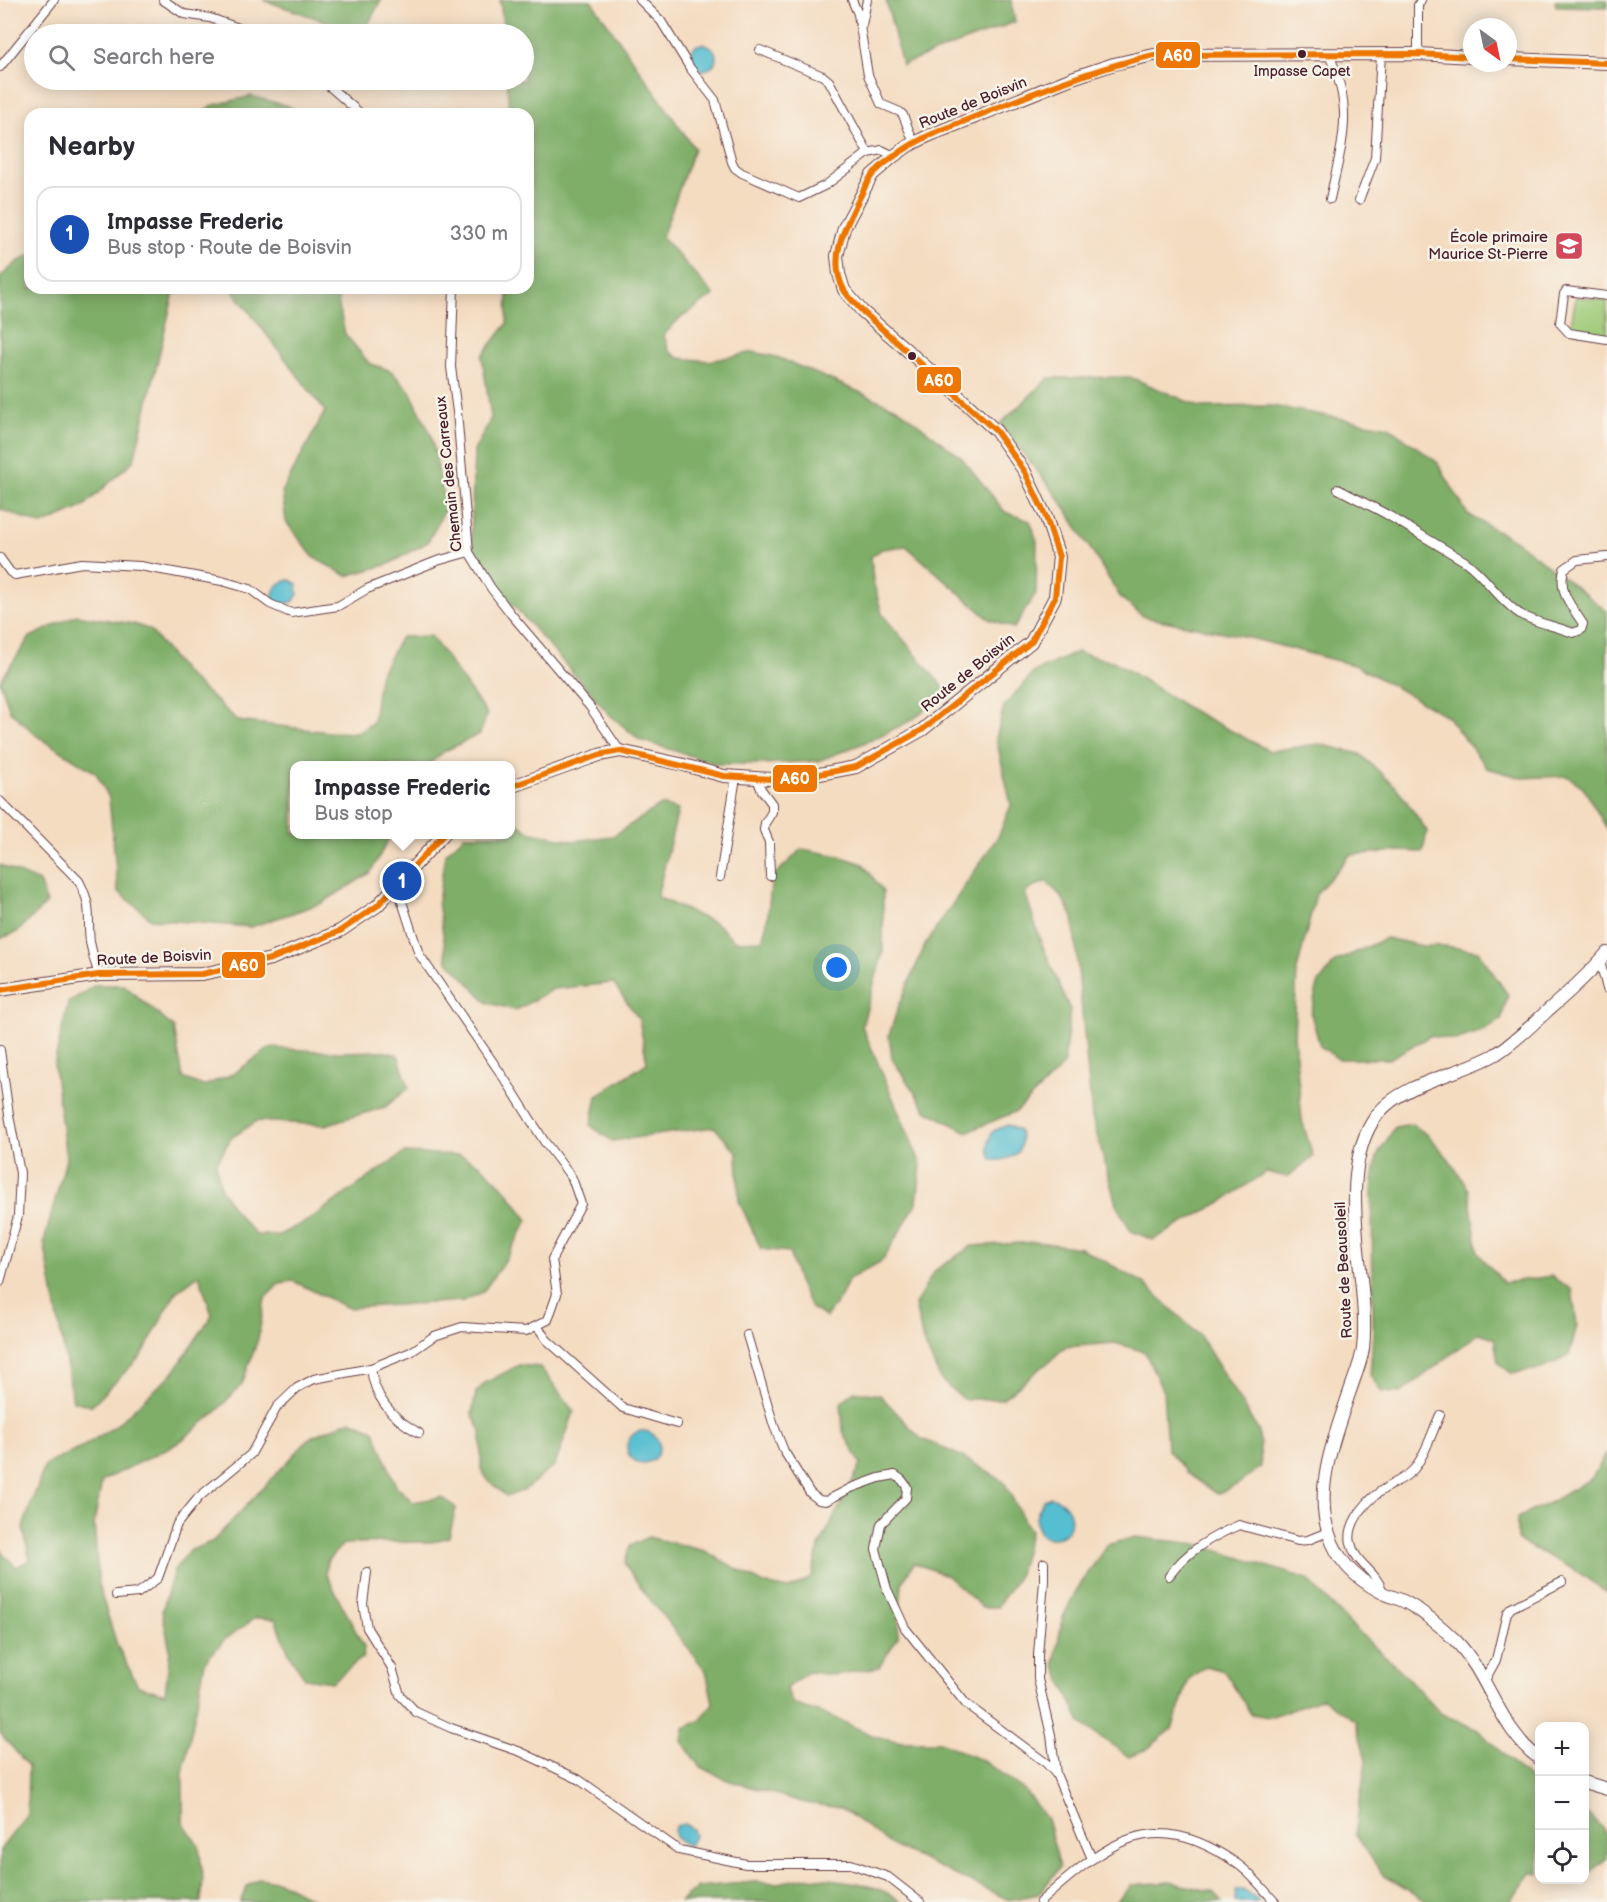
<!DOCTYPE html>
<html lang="en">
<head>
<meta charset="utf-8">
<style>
  body { margin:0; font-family:"Balsamiq Sans",sans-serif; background:#f7f7f7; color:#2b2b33 }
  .controls { position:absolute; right:18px; bottom:18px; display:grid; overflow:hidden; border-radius:12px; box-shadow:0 3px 15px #0003 }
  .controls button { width:54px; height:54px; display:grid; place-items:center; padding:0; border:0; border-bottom:2px solid #e1e1e2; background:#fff; color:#2b2b33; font:30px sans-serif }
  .compass { position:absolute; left:1463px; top:18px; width:54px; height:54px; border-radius:50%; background:#fff; box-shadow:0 3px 15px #0003; rotate:147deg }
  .you { position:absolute; left:837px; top:968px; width:21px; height:21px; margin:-15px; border:4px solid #fff; border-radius:50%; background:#1a73e8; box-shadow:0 0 0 9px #1a73e833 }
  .badge { display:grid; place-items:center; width:39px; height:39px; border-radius:50%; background:#d1495b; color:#fff; font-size:20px; font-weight:700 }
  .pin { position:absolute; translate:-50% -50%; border:3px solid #fff; box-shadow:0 2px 6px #0006 }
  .popup { position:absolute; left:290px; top:761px; width:225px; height:78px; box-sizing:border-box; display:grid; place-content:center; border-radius:12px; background:#fff; filter:drop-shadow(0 2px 4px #0005); font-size:20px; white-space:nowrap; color:#7c7c81 }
  .popup b { font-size:22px; color:#2b2b33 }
  .popup::after { content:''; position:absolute; left:50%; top:100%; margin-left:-12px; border:12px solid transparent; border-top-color:#fff }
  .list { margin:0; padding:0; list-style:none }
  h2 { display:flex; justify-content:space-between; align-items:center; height:78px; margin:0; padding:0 24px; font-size:26px }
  h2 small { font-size:20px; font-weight:400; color:#7c7c81 }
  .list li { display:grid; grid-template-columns:39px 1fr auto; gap:18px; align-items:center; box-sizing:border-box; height:96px; margin:0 12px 12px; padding:0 12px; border:2px solid #e1e1e2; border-radius:18px }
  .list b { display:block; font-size:22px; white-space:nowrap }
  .list p { margin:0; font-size:20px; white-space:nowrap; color:#7c7c81 }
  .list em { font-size:20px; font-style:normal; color:#7c7c81 }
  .icon { flex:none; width:33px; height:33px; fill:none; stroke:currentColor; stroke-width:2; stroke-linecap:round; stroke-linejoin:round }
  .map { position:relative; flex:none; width:1607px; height:1902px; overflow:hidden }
  .search { position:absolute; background:#fff; box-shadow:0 3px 15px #0003; left:24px; top:24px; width:510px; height:66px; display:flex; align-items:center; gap:15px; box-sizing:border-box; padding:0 21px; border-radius:33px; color:#7c7c81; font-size:22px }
  .panel { position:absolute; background:#fff; box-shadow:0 3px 15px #0003; left:24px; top:108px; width:510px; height:186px; border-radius:18px }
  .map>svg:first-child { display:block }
</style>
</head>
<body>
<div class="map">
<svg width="1607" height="1902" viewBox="0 0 1607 1902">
  <rect width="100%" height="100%" fill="#f7f3e8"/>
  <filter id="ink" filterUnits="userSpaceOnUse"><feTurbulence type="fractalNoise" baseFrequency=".0167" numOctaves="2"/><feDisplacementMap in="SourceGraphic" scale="12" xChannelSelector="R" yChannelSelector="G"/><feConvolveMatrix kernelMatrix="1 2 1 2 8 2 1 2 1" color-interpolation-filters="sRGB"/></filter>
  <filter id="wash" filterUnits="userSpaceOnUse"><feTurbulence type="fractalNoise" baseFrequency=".008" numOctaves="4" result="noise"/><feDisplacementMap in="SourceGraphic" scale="24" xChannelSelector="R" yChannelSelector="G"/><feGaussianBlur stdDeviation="1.35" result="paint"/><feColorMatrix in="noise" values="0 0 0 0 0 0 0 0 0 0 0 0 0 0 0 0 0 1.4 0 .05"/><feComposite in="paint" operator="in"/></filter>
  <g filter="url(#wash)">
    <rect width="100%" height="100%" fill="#f4dcc1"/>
    <polygon fill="#9dca77" stroke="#747451" stroke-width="1.5" points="1576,296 1607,301 1607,336 1570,330"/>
    <g fill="#7eae68" stroke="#64664a" stroke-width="1.5">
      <polygon points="263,0 381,0 363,34"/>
      <polygon points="500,0 591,0 694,148 662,237 714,295 678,320 664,335 669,351 679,358 709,361 753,352 777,357 899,409 962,458 1005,512 1030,521 1037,541 1036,593 1014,628 989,619 906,546 882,549 871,557 873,581 882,614 947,692 912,720 869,741 818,761 761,764 717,764 640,740 610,715 483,571 471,540 474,451 491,418 482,356 507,324 508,288 528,288 528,114 509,114 507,80 524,80 524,34 504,34"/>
      <polygon points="886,0 1011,0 1015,22 902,65"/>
      <polygon points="1555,0 1607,0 1607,7 1556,6"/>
      <polygon points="251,96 288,106 303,114 202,114 211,106"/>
      <polygon points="30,255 30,288 175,288 134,460 83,507 42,525 0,509 0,277 17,262"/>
      <polygon points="231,288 335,288 345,334 369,363 391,371 410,391 431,435 446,507 428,542 389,564 347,576 314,558 286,522 282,492 325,411"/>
      <polygon points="1130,377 1200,407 1272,406 1389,427 1437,462 1468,515 1516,541 1607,611 1607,829 1583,787 1567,776 1522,778 1487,768 1447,716 1357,666 1243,636 1144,617 1121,598 1060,500 1000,424 1049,378"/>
      <polygon points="76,615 134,624 150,630 184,672 238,721 329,732 357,733 373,722 379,676 401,637 431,636 487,714 480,734 445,751 428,765 294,766 294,834 391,835 370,873 322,903 251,927 151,919 118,891 109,798 96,773 37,736 10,711 0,681 30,637"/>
      <polygon points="1077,652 1115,662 1191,710 1270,751 1319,744 1360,754 1397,788 1427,831 1423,852 1397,851 1350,855 1316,894 1297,970 1294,1036 1302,1120 1313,1157 1287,1177 1266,1172 1223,1201 1153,1240 1131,1231 1116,1204 1092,1117 1073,917 1061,896 1046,881 1025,892 1041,942 1070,1010 1064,1065 1017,1111 967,1132 927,1111 892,1059 889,1035 898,1008 925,945 999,835 1011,805 996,738 1004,706 1034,672"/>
      <polygon points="661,805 678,810 657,897 717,924 735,941 762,940 767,922 772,877 802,849 839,856 863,864 883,891 883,952 862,1026 921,1164 917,1203 882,1261 849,1279 841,1296 826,1317 812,1309 798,1282 789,1252 761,1249 739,1201 737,1152 714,1127 612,1141 591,1126 597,1096 647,1063 639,1019 613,983 553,989 516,1010 488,1003 447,960 438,902 445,854 465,835 510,834 510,817 528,831 572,841 613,836"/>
      <polygon points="0,865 39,882 47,903 17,932 0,939"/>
      <polygon points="1386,938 1423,946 1445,946 1478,951 1508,995 1501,1020 1485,1030 1455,1040 1430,1036 1389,1059 1338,1059 1320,1046 1311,1014 1318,984 1335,962"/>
      <polygon points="95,985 124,985 174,1028 183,1078 203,1086 233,1074 270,1048 338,1052 382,1051 398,1055 409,1088 385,1107 325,1125 257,1121 231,1138 216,1164 221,1189 234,1210 256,1235 279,1235 307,1221 404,1153 460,1155 481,1165 507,1191 528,1220 506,1259 483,1292 463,1301 348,1308 293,1281 280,1283 265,1298 258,1339 242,1384 215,1413 178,1443 102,1481 94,1523 99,1587 117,1645 138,1686 165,1694 170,1650 162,1611 174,1570 189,1551 213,1541 311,1437 351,1420 374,1430 396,1486 413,1502 442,1497 456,1508 449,1537 432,1542 384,1542 343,1544 327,1561 326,1574 364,1647 363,1657 332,1682 305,1678 291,1658 275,1619 256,1618 225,1639 205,1662 183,1773 183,1822 199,1846 203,1880 201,1902 0,1902 0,1850 27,1815 28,1766 0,1733 0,1550 16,1567 30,1560 23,1527 45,1465 79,1449 114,1427 174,1372 212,1315 199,1275 176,1292 142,1355 91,1406 73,1401 44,1242 66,1159 54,1065 68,1003"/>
      <polygon points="1412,1124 1429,1136 1449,1159 1469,1190 1478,1253 1504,1283 1551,1276 1572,1290 1577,1325 1569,1356 1541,1369 1511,1373 1498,1362 1494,1338 1479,1333 1401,1393 1382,1392 1370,1375 1373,1332 1372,1189 1377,1156 1395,1127"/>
      <polygon points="1037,1242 1081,1248 1144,1283 1200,1336 1259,1432 1261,1467 1238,1484 1217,1494 1187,1473 1167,1449 1163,1392 1145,1352 1115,1343 1065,1347 1050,1361 1002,1399 963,1399 941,1380 923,1341 915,1305 934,1271 972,1246"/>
      <polygon points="519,1365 540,1367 574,1412 555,1465 523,1491 506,1496 488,1480 481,1469 481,1431 472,1414 476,1392 485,1383"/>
      <polygon points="854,1391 880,1395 920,1438 961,1456 1004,1482 1030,1532 1018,1577 997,1607 982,1607 946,1575 914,1563 902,1583 898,1637 879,1667 836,1675 808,1672 786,1688 793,1704 830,1716 874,1736 902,1742 940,1742 985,1762 1024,1790 1047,1819 1060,1867 1039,1894 1009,1900 893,1846 841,1808 805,1803 727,1780 699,1766 682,1741 684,1728 701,1720 713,1703 706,1671 641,1588 625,1564 630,1546 648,1537 705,1551 764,1584 789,1589 811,1578 819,1547 861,1464 843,1432 841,1403"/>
      <polygon points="1607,1453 1607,1592 1573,1569 1517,1540 1517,1518 1553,1501 1592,1478"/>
      <polygon points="1135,1537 1197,1544 1307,1579 1350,1624 1408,1678 1440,1713 1478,1730 1534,1784 1539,1788 1539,1875 1532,1872 1510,1902 1428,1902 1383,1875 1355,1834 1366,1761 1356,1721 1322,1698 1270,1717 1251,1714 1224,1671 1206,1666 1189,1679 1172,1729 1147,1749 1129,1757 1081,1723 1054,1664 1063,1617 1076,1591 1107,1545"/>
      <path d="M1585 1813C1607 1827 1607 1832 1607 1858L1585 1877Z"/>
      <path d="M810 1877C840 1881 877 1881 901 1902H680L698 1887 754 1882 777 1883Z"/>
      <polygon points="260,1878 280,1882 318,1902 240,1902 247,1886"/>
      <polygon points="1170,1882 1214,1892 1222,1902 1116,1902 1132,1885"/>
    </g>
    <g fill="#54bed0" stroke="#4f6e7e" stroke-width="1.5">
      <circle cx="703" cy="57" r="13"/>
      <path d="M290 580 297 584 298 594 293 602 281 604 273 600C272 587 278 583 290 580Z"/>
      <path d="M1008 1125 1019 1131C1027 1151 1011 1162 992 1160 986 1150 988 1141 993 1131Z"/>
      <circle cx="643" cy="1447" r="16"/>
      <path d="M1051 1497C1060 1499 1065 1503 1069 1511 1080 1541 1034 1550 1036 1518 1037 1513 1041 1506 1043 1500Z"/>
      <path d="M684 1824 693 1829 694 1836 689 1846C681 1842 669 1837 676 1826Z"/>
      <polygon points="1236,1890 1243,1890 1260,1902 1235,1902"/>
    </g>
  </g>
  <g filter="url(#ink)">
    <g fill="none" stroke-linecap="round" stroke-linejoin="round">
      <g stroke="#643b42" stroke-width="10">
        <g id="street">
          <polyline points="163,0 184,14 210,18 256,34"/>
          <polyline points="640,0 661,21 690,68 715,100 732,162 735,168 742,173 799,198 826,185 868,153 882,150 894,156"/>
          <polyline points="852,0 858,14 868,75 881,104 900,112 903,115 914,143"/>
          <polyline points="862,25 867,0"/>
          <polyline points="760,50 823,76 829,81 868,153"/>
          <polyline points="1418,54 1418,5 1421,0"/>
          <path d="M1329 55C1355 111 1342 142 1330 199"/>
          <polyline points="0,67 54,0"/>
          <polyline points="322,80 361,114"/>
          <polyline points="1359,200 1375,158 1381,54"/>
          <polyline points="454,288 451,367 457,412 469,552 491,588 511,614 590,707 620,751"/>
          <polyline points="1607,296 1566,291 1564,294 1560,323 1569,333 1607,339"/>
          <path d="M1338 489 1386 514 1466 562C1486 577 1499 600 1520 614 1535 623 1556 626 1573 633L1581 630 1583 624C1571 605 1558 593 1564 569L1577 560 1607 557"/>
          <polyline points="0,558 10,572 15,575 82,563 140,566 222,581 250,589 270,604 291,613 338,606 367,589 437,561 469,552"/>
          <polyline points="757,778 761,789 772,804 772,812 765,823 764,830 769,842 770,876"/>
          <path d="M0 801 79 881C93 908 87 915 90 942 92 953 95 964 99 975"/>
          <polyline points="720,877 736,777"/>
          <polyline points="1600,961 1607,989"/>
          <polyline points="0,1050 9,1115 20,1173 18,1216 0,1282"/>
          <polyline points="537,1326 547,1340 623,1408 677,1424"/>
          <polyline points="747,1335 774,1426 784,1451 810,1493 819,1500 826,1501 851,1488 879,1478 895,1475 902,1480 907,1487 906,1498 881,1524 876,1549 887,1589 905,1628 966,1704 1046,1763 1056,1774 1092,1859"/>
          <path d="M371 1368C374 1398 393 1419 419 1433"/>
          <polyline points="1044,1563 1044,1581 1038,1655 1038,1679 1051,1735 1056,1774"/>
          <polyline points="367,1572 363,1604 367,1628 392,1668 400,1695 416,1712 451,1728 521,1752 578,1779 679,1850 746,1864 851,1864 888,1877 920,1902"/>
          <path d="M1169 1576C1187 1551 1211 1537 1239 1525L1298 1541 1308 1540 1328 1532"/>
          <path d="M1383 1592C1376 1570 1355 1564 1351 1543 1346 1522 1370 1497 1387 1487 1397 1481 1406 1478 1414 1469 1426 1454 1432 1432 1440 1415"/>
          <polyline points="116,1595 138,1593 158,1578 177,1524 199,1497 251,1454 277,1407 297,1388 314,1379 371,1368 411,1352 434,1336 462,1327 526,1331 548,1320 557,1294 552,1259 581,1204 572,1178 544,1141 512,1090 419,954 397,886"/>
          <polyline points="1484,1682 1496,1660 1507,1613 1511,1608 1562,1582"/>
          <path d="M1040 1902C1106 1844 1151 1804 1236 1863 1251 1873 1263 1889 1275 1902"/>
        </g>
      </g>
      <g stroke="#643b42" stroke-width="14">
        <g id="secondary">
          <polyline points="1508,59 1607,63"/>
          <polyline points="510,787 599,755 620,751 680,764 724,776 788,780 856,767 922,730 1031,642 1055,597 1059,557 1046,517 1025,472 996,431 940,379 862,311 844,290 839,274 837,256 844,228 872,175 894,156 908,146 928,136 1072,78 1114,64 1154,55 1418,54 1472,57"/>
          <polyline points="0,990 99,975 202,974 271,959 340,931 377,906 444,834"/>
          <path d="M1540 1759C1499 1730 1490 1676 1456 1641 1442 1627 1425 1613 1407 1603 1398 1598 1388 1596 1379 1591 1354 1577 1338 1561 1329 1534 1313 1489 1336 1432 1351 1388 1355 1376 1361 1362 1363 1349 1371 1279 1332 1175 1377 1115 1402 1082 1460 1075 1496 1054 1515 1042 1531 1026 1547 1011 1568 993 1589 974 1607 953"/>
          <polyline points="1584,1782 1607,1789"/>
        </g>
      </g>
      <use href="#street" stroke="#fff" stroke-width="8"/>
      <use href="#secondary" stroke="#fff" stroke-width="12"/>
      <g stroke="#f7f3e8" stroke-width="10">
        <g id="bus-1">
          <polyline points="1508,59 1607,63"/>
          <path d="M510 787 599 755 620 751 724 776 788 780 856 767 922 730 1031 642 1055 597 1059 557 1046 517 1025 472 996 431 862 311C856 304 848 297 844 290 827 258 846 225 860 197 864 189 868 179 874 173 890 157 908 146 928 136 1002 106 1076 73 1154 55L1418 54 1472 57"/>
          <polyline points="0,990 99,975 202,974 271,959 340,931 377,906 444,834"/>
        </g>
      </g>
      <use href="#bus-1" stroke="#ed7604" stroke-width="6"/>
    </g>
  </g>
  <defs>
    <g id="school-square" transform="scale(1.5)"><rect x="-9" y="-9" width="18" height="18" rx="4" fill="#d1495b" stroke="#f7f3e8"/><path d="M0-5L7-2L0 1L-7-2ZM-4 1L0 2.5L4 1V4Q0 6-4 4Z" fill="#fff"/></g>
  </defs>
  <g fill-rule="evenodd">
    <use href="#school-square" x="1569" y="246"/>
  </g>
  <g fill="#4a1f2b" stroke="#f7f3e8" stroke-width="2">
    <circle cx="1302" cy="54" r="5"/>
    <circle cx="912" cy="356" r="5"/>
  </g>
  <g text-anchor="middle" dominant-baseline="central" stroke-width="5" stroke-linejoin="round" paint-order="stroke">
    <g font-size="14" fill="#4a1f2b" stroke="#f7f3e8">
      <text x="1302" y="71">Impasse Capet</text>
    </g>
    <g font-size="15" fill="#4a1f2b" stroke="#f7f3e8">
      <text transform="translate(973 103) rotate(-22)">Route de Boisvin</text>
      <text transform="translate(449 474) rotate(-96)">Chemain des Carreaux</text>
      <text transform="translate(968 673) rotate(-39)">Route de Boisvin</text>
      <text transform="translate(154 958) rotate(-3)">Route de Boisvin</text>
      <text transform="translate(1344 1270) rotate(-93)">Route de Beausoleil</text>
    </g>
    <g font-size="15" fill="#4a1f2b" stroke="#f7f3e8" text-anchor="end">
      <text x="1548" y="237">École primaire<tspan x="1548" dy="17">Maurice St-Pierre</tspan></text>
    </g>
  </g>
  <g stroke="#f7f3e8" stroke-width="2">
    <rect x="1155" y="41" width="46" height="28" rx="6" fill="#ed7604"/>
    <rect x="916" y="366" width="46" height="28" rx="6" fill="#ed7604"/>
    <rect x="772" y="764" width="46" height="29" rx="6" fill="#ed7604"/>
    <rect x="221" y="951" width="45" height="28" rx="6" fill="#ed7604"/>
  </g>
  <g font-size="16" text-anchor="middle" font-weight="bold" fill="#fff">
    <text x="1178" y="61">A60</text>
    <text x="939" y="386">A60</text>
    <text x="795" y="784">A60</text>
    <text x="244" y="971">A60</text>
  </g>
</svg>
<div class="controls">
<button>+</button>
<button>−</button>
<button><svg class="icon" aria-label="locate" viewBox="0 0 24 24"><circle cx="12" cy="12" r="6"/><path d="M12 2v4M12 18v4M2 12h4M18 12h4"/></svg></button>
</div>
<svg class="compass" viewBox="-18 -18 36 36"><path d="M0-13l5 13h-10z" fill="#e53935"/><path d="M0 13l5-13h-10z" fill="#7c7c81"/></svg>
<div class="you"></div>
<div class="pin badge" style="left:402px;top:881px;background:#1a4fb4">1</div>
<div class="popup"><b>Impasse Frederic</b>Bus stop</div>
<div class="search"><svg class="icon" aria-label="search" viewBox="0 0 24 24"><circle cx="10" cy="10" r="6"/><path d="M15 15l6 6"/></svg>Search here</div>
<section class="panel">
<h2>Nearby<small></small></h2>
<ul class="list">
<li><span class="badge" style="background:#1a4fb4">1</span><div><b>Impasse Frederic</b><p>Bus stop · Route de Boisvin</p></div><em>330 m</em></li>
</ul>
</section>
</div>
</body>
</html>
